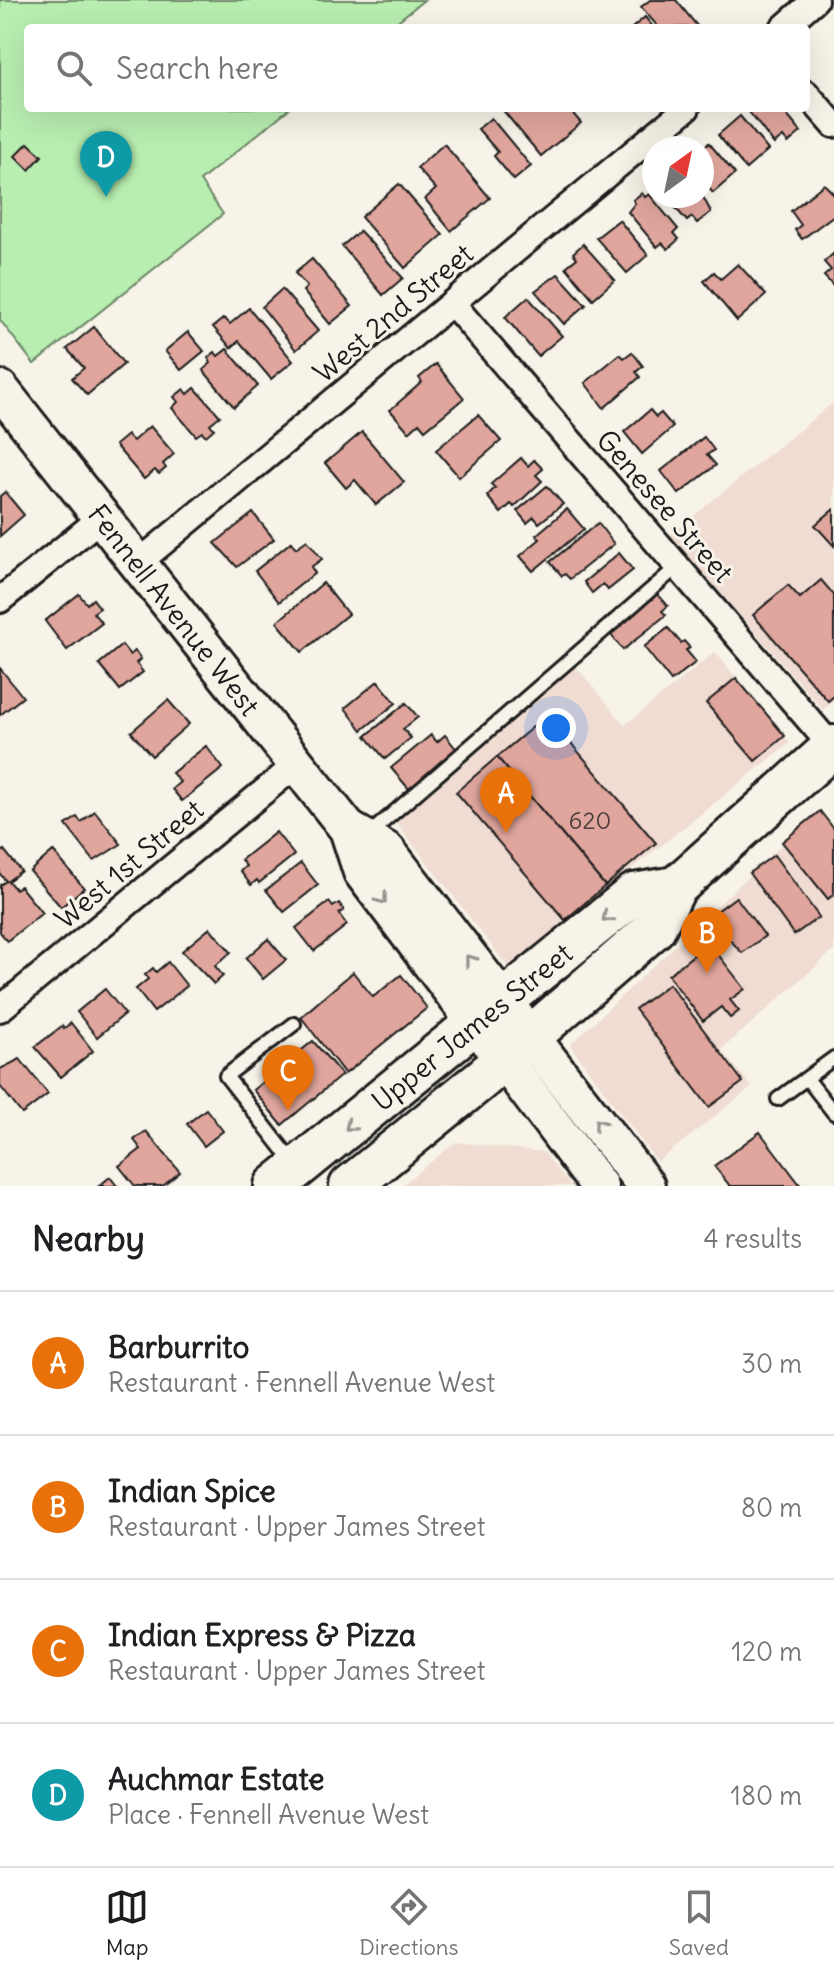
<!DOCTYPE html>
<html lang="en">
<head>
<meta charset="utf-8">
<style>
  body { margin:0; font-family:Delius,sans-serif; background:#f6f6f6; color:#202124 }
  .compass { position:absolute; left:642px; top:136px; width:72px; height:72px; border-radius:50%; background:#fff; box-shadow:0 8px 32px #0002; rotate:33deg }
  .you { position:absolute; left:556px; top:728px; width:28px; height:28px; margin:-20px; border:6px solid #fff; border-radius:50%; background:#1a73e8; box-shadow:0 0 0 12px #1a73e833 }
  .badge { display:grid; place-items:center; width:52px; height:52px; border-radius:50%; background:#1c1c1c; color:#fff; font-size:26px; font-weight:700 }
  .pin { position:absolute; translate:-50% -66px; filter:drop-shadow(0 2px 4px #0008) }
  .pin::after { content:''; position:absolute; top:42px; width:28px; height:24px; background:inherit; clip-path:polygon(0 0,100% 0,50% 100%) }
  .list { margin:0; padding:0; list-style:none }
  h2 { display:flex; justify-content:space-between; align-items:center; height:104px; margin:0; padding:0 32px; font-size:34px }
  h2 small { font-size:26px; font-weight:400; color:#757577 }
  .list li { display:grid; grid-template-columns:52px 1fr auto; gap:24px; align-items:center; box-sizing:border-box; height:144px; padding:0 32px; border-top:2px solid #e0e0e0 }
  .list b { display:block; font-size:30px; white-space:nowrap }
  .list p { margin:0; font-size:26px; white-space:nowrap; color:#757577 }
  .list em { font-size:26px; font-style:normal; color:#757577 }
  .icon { flex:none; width:44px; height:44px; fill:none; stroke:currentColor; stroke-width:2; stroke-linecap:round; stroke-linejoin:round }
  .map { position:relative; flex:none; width:834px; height:1186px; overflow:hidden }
  .search { position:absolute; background:#fff; box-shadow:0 8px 32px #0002; left:24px; right:24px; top:24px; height:88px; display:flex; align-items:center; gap:20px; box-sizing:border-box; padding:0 28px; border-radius:8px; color:#757577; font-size:30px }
  .sheet { height:680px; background:#fff }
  nav { display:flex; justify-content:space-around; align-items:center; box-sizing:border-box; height:112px; border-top:2px solid #e0e0e0; background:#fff; font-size:22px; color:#757577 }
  nav a { display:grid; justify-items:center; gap:4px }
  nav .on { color:#1c1c1c }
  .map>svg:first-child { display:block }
</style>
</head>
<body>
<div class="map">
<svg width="834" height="1186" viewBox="0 0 834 1186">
  <rect width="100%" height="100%" fill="#f7f3e8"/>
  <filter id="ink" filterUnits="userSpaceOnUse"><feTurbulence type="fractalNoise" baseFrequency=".0125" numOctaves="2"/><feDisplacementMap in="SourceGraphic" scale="16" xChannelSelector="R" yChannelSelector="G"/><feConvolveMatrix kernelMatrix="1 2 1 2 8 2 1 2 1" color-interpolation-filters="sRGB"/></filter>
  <g filter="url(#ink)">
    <g fill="#f0dcd2">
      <polygon points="834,402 834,700 823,710 670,535"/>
      <polygon points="715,652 790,743 508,967 385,808 567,656 625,725"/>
      <polygon points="812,816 834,844 834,950 721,1050 752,1087 657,1162 570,1045"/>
      <polygon points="456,1142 544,1152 570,1186 401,1186"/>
    </g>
    <polygon fill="#b8eeb0" stroke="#6a8566" stroke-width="2" points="0,0 424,0 389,28 28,28 28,108 290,108 200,181 223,214 34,364 0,320"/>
    <g fill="#e0a69d" stroke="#1c1c1c" stroke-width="2">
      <polygon points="650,0 676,0 698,27 659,28 641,7"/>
      <polygon points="645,17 654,28 632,28"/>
      <polygon points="501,108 568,108 581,123 541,156"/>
      <polygon points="746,108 781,108 801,132 788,143 783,137 774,144"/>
      <polygon points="740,116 768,150 746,169 718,135"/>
      <polygon points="491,118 531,166 514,180 494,156 498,152 478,129"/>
      <polygon points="28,143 42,156 29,170 15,156"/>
      <polygon points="709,143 735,174 713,193 702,180 702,149"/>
      <polygon points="444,144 490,198 451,231 425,199 436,189 417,168"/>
      <polygon points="399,184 443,235 405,268 361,217"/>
      <polygon points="824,184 834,194 834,215 802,239 795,230 801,225 791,211"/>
      <polygon points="642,193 645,197 649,194 678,229 674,233 679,239 668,249 662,243 657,247 628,212 635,203 633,200"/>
      <polygon points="702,195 711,212 697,223 692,217 687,221 665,196"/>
      <polygon points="619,220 648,255 627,273 596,238"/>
      <polygon points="360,231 403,278 383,295 342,246"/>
      <polygon points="583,244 615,280 593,299 566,267 577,258 573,253"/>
      <polygon points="834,253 834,287 824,276 831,270 824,262"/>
      <polygon points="312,259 352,306 330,324 303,291 307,287 295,273"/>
      <polygon points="738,264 766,295 737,321 704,281 714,272 721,279"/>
      <polygon points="558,274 586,305 564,324 535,291"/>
      <polygon points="282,289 318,331 296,350 262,307"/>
      <polygon points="528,297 562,336 538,356 505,317"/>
      <polygon points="249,308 293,361 271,379 239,341 231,348 213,327 224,318 230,324"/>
      <polygon points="94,327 124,364 87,395 72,378 84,368 67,349"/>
      <polygon points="188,332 204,351 181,370 165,351"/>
      <polygon points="227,349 258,386 234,407 203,370 211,363 208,358 215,352 218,356"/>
      <polygon points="632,352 643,366 636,372 640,377 604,408 585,383 620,354 624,358"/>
      <polygon points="436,364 464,398 425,430 419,423 409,432 390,410 422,382 419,378"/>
      <polygon points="195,388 220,416 210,424 214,429 206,436 202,432 196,436 172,408 178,402 174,397 184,389 188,394"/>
      <polygon points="650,410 656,417 661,413 673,427 642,454 624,432"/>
      <polygon points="478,415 501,441 459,477 436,450"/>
      <polygon points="150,426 174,454 163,464 166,468 159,474 155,470 144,479 115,445 127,435 133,441"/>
      <polygon points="362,432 404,482 376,505 355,480 346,488 325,463"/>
      <polygon points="704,437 714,450 707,455 716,465 679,494 661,471"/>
      <polygon points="521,458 528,466 534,460 543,469 536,475 542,481 514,507 511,504 501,513 487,496 495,488 491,484"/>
      <polygon points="547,486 563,504 539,523 534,517 527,523 517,511"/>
      <polygon points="5,492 24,515 0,536 0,496"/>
      <polygon points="567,509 584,529 533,571 520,556 540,539 536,535"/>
      <polygon points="834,509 834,546 815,525"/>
      <polygon points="253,513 274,539 237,567 215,543"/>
      <polygon points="598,523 614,544 570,579 565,574 562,576 550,562"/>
      <polygon points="307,540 322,559 311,567 315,573 279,602 255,571 291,542 296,548"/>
      <polygon points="619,553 633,570 608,590 603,584 592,593 584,582"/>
      <polygon points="821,580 834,595 834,696 828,701 753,615 788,585 800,598"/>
      <polygon points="323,583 348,614 302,652 277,622"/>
      <polygon points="655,591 668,606 662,611 666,615 623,650 607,630"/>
      <polygon points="79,594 87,604 93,599 100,608 93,613 102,623 67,650 45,621"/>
      <polygon points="668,628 681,643 684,641 690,648 686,650 696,662 671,681 644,647"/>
      <polygon points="122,645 130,655 135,651 141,659 136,663 143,672 120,690 99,664"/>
      <polygon points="0,668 23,697 0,715"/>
      <polygon points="736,678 785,736 755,761 706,703"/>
      <polygon points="378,681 396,703 362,730 345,708"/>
      <polygon points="168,700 189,724 152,756 131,732"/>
      <polygon points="406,703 418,717 403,729 411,738 385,759 366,736"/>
      <polygon points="547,715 656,843 605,886 497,757"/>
      <polygon points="431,735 437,742 445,735 457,750 409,789 391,768"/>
      <polygon points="206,746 223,768 182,801 172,789 180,782 172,773"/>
      <polygon points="497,757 605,886 565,920 456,792"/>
      <polygon points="95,811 121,844 94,861 66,825 77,817 81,822"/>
      <polygon points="820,811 834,829 834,894 828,899 782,842"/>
      <polygon points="276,832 294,855 259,883 257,880 251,885 240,871 246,866 241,860"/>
      <polygon points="4,850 21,871 8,881 15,889 20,886 42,913 7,941 0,932 0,885 6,881 0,874 0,853"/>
      <polygon points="53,851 84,888 61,907 30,871"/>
      <polygon points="774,855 819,917 794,935 749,873"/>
      <polygon points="301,863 318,885 284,912 266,890"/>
      <polygon points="736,897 765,936 742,953 709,917"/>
      <polygon points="329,902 333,907 339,903 344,910 339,914 347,925 314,951 296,928"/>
      <polygon points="210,928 231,952 215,966 223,976 214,984 182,951"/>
      <polygon points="268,939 286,960 263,979 246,958"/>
      <polygon points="709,943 745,989 730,1000 739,1011 730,1018 721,1007 703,1021 668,975"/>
      <polygon points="168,962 187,986 154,1012 136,989 148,979 145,975 153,968 156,972"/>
      <polygon points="353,972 373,997 401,975 427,1008 345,1074 301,1017"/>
      <polygon points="669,984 743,1082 709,1107 635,1009"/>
      <polygon points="105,989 125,1014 97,1037 77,1012"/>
      <polygon points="71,1023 93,1051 61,1077 35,1047 62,1026 64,1029"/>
      <polygon points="313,1041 342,1075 282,1125 253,1090"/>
      <polygon points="20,1059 48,1094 22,1114 0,1086 0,1069"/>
      <polygon points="206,1109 223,1131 204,1146 187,1124"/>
      <polygon points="146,1131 180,1172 163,1186 135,1186 119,1166 141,1149 134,1140"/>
      <polygon points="760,1132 801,1186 730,1186 714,1166"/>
      <polygon points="110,1177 117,1186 99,1186"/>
    </g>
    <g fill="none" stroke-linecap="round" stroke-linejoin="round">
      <g stroke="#1c1c1c" stroke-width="18">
        <g id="lane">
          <polyline points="368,835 677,567"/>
          <polyline points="808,1080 834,1113"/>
          <polyline points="778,1099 834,1058"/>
          <polyline points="293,1162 226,1076 294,1024"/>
        </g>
      </g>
      <g stroke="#1c1c1c" stroke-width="30">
        <g id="street">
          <polyline points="783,28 815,0"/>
          <polyline points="806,93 834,125"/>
          <polyline points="452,303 833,748"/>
          <polyline points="137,564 687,108"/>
          <polyline points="0,600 101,518"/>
          <polyline points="0,1009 296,765"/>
        </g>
      </g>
      <g stroke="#1c1c1c" stroke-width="42">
        <g id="secondary">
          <polyline points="0,389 348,829 362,872 599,1186"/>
          <polyline points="348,829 387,851 646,1186"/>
        </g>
      </g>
      <g stroke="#1c1c1c" stroke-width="46">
        <g id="primary">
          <polyline points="275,1186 634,894 676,887"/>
          <polyline points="350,1186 483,1078 655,928 676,887 834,746"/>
        </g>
      </g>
      <use href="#lane" stroke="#f7f3e8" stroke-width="12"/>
      <use href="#street" stroke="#f7f3e8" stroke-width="24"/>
      <use href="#secondary" stroke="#f7f3e8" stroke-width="36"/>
      <use href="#primary" stroke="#f7f3e8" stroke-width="40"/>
    </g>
    <defs><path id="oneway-chevron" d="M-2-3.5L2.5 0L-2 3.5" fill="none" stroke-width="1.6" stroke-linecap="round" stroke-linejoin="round" transform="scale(2)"/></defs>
    <g stroke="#94928c">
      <use href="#oneway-chevron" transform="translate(382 899) rotate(53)"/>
      <use href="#oneway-chevron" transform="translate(607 917) rotate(140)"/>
      <use href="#oneway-chevron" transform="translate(470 960) rotate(-128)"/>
      <use href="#oneway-chevron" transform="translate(599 1124) rotate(-128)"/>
      <use href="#oneway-chevron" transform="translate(350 1126) rotate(141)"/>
    </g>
  </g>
  <g text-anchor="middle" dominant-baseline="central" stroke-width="6" stroke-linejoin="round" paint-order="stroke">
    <g font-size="24" fill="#4d3e3c">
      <text x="590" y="820">620</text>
    </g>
    <g font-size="28" fill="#1c1c1c" stroke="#f7f3e8">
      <text transform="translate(393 313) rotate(-40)">West 2nd Street</text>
      <text transform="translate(665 506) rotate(49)">Genesee Street</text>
      <text transform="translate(174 610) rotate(52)">Fennell Avenue West</text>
      <text transform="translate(129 864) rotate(-40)">West 1st Street</text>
      <text transform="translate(472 1027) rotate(-39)">Upper James Street</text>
    </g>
  </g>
</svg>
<svg class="compass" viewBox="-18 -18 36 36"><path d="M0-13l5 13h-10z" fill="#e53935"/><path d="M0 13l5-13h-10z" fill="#757577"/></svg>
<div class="you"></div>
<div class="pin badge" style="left:506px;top:833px;background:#e8710a">A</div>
<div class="pin badge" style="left:707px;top:973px;background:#e8710a">B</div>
<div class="pin badge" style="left:288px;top:1111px;background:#e8710a">C</div>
<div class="pin badge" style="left:106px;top:197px;background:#0f9aa8">D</div>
<div class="search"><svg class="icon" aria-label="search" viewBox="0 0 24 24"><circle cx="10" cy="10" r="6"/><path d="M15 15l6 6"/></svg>Search here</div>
</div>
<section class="sheet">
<h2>Nearby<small>4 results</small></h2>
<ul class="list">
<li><span class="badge" style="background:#e8710a">A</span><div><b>Barburrito</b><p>Restaurant · Fennell Avenue West</p></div><em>30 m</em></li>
<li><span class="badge" style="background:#e8710a">B</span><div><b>Indian Spice</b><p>Restaurant · Upper James Street</p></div><em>80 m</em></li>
<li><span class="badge" style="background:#e8710a">C</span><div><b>Indian Express &amp; Pizza</b><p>Restaurant · Upper James Street</p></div><em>120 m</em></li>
<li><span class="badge" style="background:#0f9aa8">D</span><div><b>Auchmar Estate</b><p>Place · Fennell Avenue West</p></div><em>180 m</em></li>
</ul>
</section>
<nav>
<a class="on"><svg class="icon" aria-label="map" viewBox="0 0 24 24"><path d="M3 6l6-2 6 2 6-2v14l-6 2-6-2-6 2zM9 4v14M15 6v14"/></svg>Map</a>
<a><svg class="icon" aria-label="directions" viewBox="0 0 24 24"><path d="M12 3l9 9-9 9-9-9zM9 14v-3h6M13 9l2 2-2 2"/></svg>Directions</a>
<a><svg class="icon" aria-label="saved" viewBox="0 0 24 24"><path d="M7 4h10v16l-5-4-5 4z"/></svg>Saved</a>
</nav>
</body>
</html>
